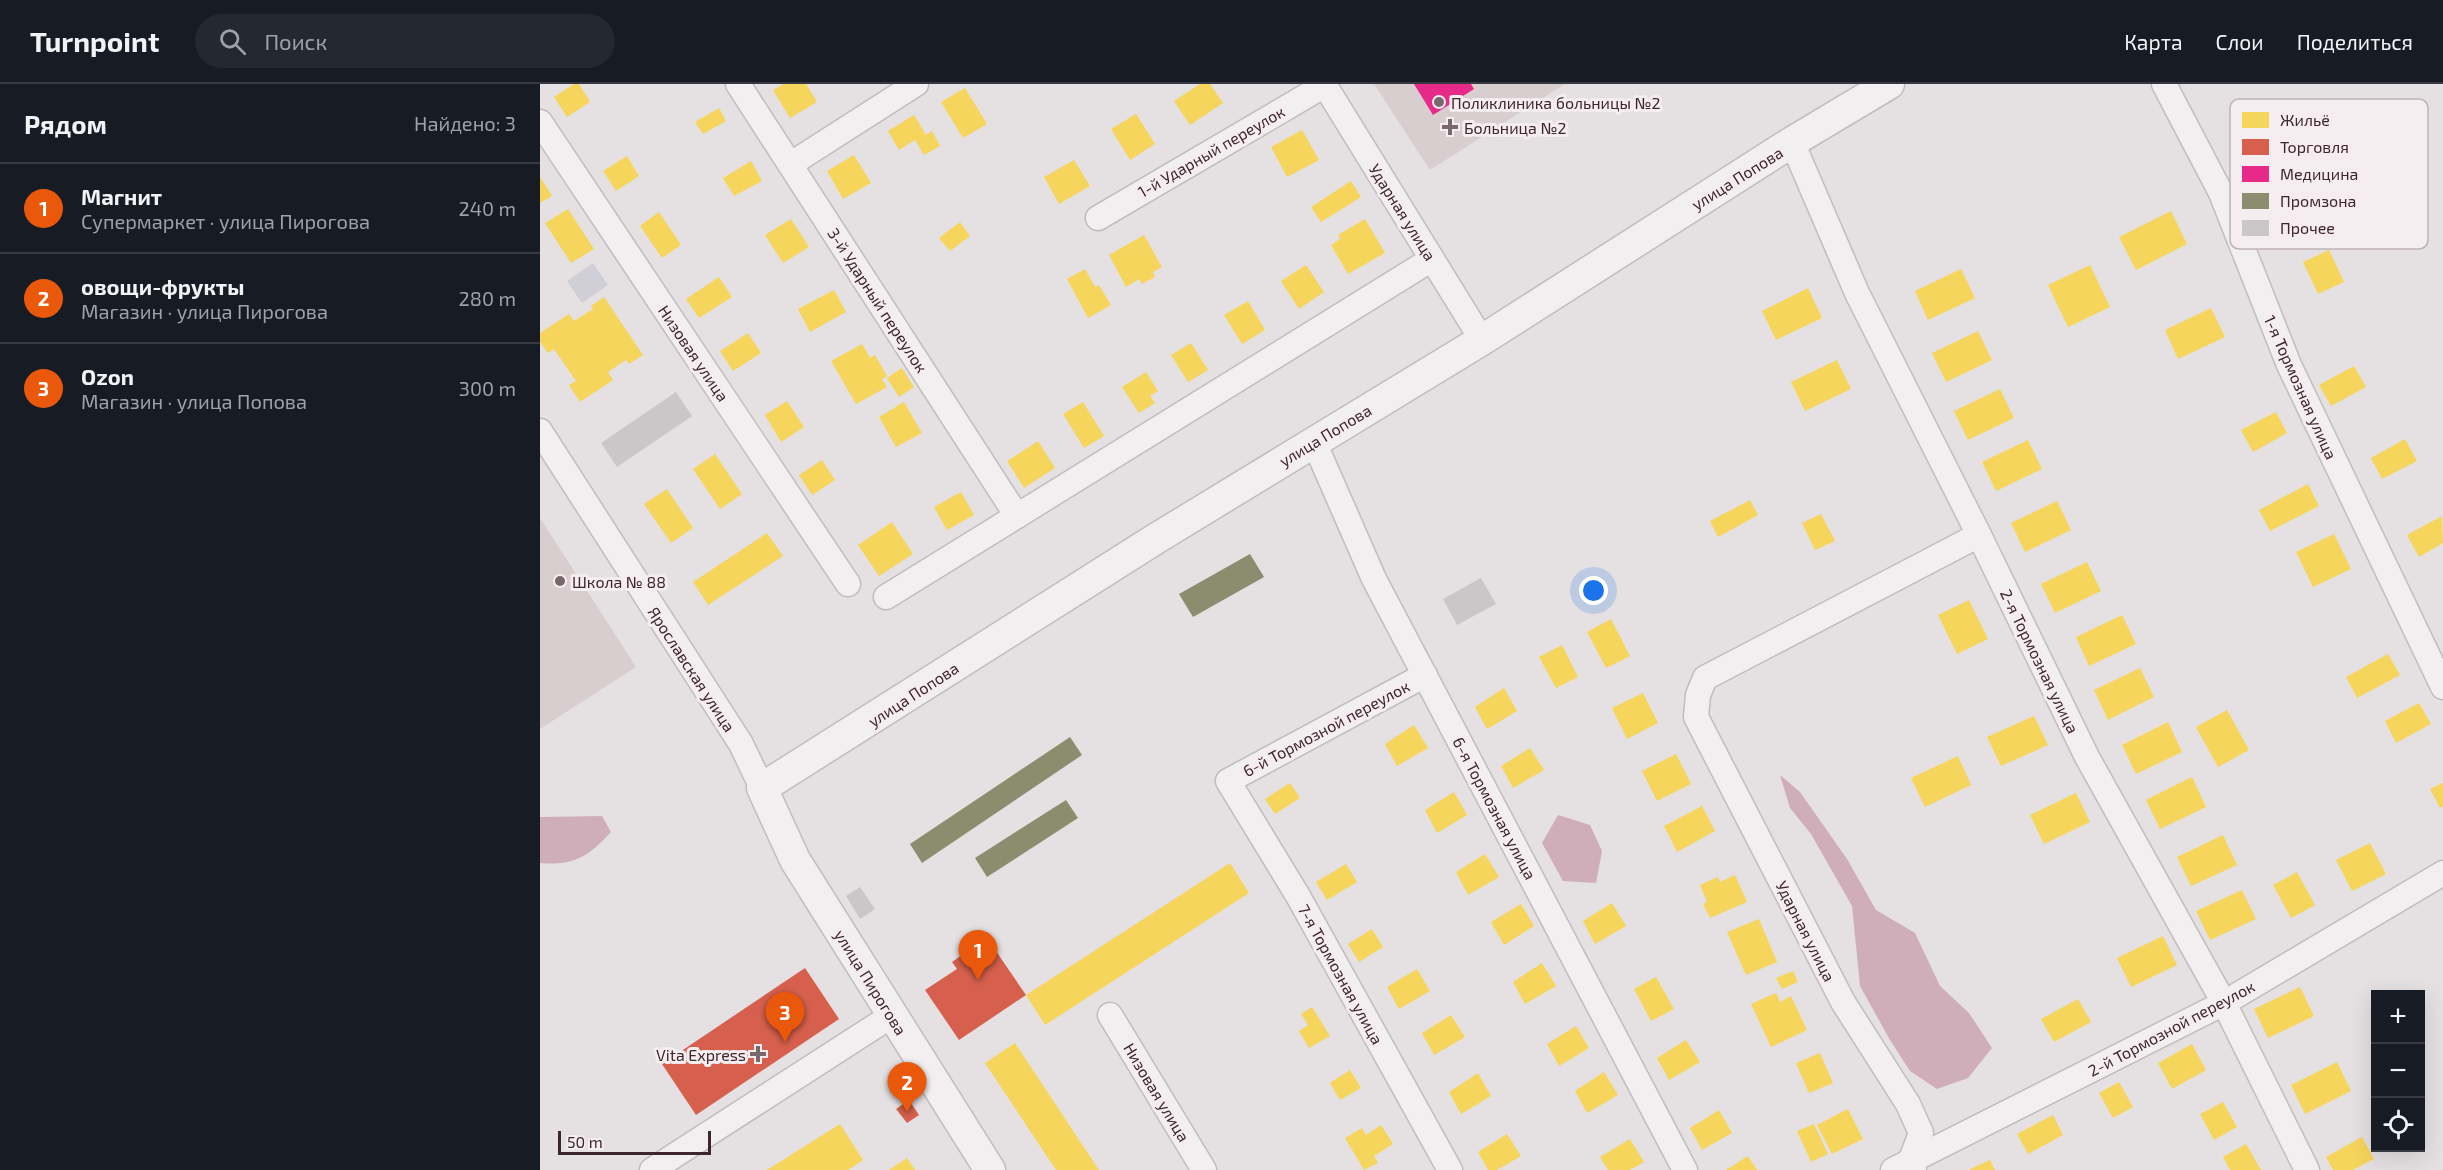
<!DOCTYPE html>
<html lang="ru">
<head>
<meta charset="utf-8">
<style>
  body { margin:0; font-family:"Exo 2",sans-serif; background:#242831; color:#f1f3f6 }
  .controls { position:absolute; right:18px; bottom:18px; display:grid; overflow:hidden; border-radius:0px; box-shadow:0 6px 24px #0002 }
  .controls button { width:54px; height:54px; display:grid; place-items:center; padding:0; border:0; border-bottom:2px solid #363941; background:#171b24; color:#f1f3f6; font:30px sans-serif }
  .scale { position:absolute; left:18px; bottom:15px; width:153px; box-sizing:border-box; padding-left:6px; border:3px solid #3d272d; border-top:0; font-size:16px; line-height:21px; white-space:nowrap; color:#3d272d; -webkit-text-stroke:4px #f5edef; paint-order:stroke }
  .you { position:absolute; left:1054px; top:507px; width:21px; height:21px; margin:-15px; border:4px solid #fff; border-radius:50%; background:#1a73e8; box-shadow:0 0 0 9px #1a73e833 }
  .badge { display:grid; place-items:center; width:39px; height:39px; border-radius:50%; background:#ea580c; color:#fff; font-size:20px; font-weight:700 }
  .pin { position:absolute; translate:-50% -50px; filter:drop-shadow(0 2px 3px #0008) }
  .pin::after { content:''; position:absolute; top:32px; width:21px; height:18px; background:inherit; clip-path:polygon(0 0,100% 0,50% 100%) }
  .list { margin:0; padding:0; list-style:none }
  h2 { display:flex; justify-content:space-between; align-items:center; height:78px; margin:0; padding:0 24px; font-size:26px }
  h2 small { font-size:20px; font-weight:400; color:#9ea1a6 }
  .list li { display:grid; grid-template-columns:39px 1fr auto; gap:18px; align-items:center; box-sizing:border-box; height:90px; padding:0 24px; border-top:2px solid #363941 }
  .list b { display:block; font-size:22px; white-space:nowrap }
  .list p { margin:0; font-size:20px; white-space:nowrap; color:#9ea1a6 }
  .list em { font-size:20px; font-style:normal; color:#9ea1a6 }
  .icon { flex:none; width:33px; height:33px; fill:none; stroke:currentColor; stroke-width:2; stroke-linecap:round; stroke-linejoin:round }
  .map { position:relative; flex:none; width:1903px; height:1086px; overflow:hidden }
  header { display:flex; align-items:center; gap:36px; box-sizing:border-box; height:84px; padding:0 30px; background:#171b24; border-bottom:2px solid #363941 }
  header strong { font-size:28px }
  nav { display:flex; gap:33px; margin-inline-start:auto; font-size:21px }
  .search { width:420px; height:54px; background:#242831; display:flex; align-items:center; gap:15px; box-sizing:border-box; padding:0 21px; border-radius:33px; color:#9ea1a6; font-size:22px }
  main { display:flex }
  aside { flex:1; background:#171b24 }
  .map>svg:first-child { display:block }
</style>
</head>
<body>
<header>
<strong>Turnpoint</strong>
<div class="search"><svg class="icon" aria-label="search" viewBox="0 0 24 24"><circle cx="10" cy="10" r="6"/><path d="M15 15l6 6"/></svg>Поиск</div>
<nav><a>Карта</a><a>Слои</a><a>Поделиться</a></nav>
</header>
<main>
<aside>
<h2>Рядом<small>Найдено: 3</small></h2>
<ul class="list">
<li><span class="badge">1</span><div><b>Магнит</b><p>Супермаркет · улица Пирогова</p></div><em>240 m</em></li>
<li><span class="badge">2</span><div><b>овощи-фрукты</b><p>Магазин · улица Пирогова</p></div><em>280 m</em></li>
<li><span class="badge">3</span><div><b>Ozon</b><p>Магазин · улица Попова</p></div><em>300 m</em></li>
</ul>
</aside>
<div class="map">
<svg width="1903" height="1086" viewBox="0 0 1903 1086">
  <rect width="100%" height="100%" fill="#e5e0e1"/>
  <g fill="#d8ced0">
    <polygon points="834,0 1025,0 890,86"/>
    <polygon points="0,434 96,583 0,645"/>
  </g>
  <polygon fill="#d0cfd8" points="53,179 68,201 42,219 27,197"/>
  <g fill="#cfaeba">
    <polygon points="1240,691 1260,708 1307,775 1336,826 1375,849 1400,902 1429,929 1452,964 1428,994 1397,1005 1370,987 1350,956 1320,902 1312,822 1271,750 1250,724"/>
    <polygon points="1018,731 1050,741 1062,767 1056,799 1023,797 1002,759"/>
    <path d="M62 732 71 748C49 772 34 782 0 779V733Z"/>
  </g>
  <g fill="#f6d55c">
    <polygon points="34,0 39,0 50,18 27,33 14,13"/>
    <polygon points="244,0 266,0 277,18 250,34 233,6"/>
    <polygon points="660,0 670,0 683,19 650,41 634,17"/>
    <polygon points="425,4 447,40 423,54 401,18"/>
    <polygon points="179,24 186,37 163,50 155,38"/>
    <polygon points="596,30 615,60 590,76 571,45"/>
    <polygon points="374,31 386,51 392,47 400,62 384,71 375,56 359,66 348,47"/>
    <polygon points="762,46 779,76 747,93 731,63"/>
    <polygon points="314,71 331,99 303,115 287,87"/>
    <polygon points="87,72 99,92 76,107 63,87"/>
    <polygon points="534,76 550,102 519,120 504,93"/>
    <polygon points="211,77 222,97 194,112 183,94"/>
    <polygon points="0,93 12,112 0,119"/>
    <polygon points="811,97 821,113 781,138 771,123"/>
    <polygon points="28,125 54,165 31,179 5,139"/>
    <polygon points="1631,127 1647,160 1596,186 1579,153"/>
    <polygon points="119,128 141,161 122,174 100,142"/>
    <polygon points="251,135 269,163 243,179 225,151"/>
    <polygon points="825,135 845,169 808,190 791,161 800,155 798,151"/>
    <polygon points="420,138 430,152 410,167 399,154"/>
    <polygon points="604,151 622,183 613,188 615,193 602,200 599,195 586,203 569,171"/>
    <polygon points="1789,166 1804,198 1778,210 1763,178"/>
    <polygon points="766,181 784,208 759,225 741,197"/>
    <polygon points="1550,181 1570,223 1528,243 1508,201"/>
    <polygon points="545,185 555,203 559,201 571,221 548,234 527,195"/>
    <polygon points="1421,185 1435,214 1388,236 1375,207"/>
    <polygon points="179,193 192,213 159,234 146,215"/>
    <polygon points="1268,204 1282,234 1236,256 1222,227"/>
    <polygon points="294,206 306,228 270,248 258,225"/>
    <polygon points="64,213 103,271 89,280 86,276 68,288 73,296 40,318 29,301 36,297 14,265 8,269 0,258 0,249 29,230 34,237 53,225 51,222"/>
    <polygon points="708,217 725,246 702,260 684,231"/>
    <polygon points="1671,224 1685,253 1638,275 1625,246"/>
    <polygon points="1438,247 1452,276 1406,298 1392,269"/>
    <polygon points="208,249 221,269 193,287 180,267"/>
    <polygon points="651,259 668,286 648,298 631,271"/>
    <polygon points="322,260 330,274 335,271 347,292 342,295 347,303 316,320 291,277"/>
    <polygon points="1297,276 1311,305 1265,327 1251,298"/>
    <polygon points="1814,282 1826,303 1791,322 1779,301"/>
    <polygon points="362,284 374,303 359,313 347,294"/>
    <polygon points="606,288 618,307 610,312 615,319 599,329 582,303"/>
    <polygon points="1460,305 1474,334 1428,356 1414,327"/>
    <polygon points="247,317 264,343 241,358 225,331"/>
    <polygon points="364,318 382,349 356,363 339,333"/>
    <polygon points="543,318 564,352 544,364 523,330"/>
    <polygon points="1736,328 1747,349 1713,368 1701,346"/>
    <polygon points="1865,355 1877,377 1842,395 1831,374"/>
    <polygon points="1488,356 1502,385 1456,407 1442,378"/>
    <polygon points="498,357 515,384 484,404 467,377"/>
    <polygon points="175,370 202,410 180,425 153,385"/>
    <polygon points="282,376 295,396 272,411 259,391"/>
    <polygon points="1768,400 1779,422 1730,447 1719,426"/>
    <polygon points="127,405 153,444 131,459 104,420"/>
    <polygon points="421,408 434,431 407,446 394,423"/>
    <polygon points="1210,416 1218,431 1178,453 1170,437"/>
    <polygon points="1517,417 1531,446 1485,468 1471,439"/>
    <polygon points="1281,430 1295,457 1275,466 1262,439"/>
    <polygon points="1902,432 1903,459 1879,473 1867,451"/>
    <polygon points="352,438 373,470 339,492 318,461"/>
    <polygon points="227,449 243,472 168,521 153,498"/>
    <polygon points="1794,450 1811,485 1773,503 1756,468"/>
    <polygon points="1547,478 1561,507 1515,529 1501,500"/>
    <polygon points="1429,516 1448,555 1417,570 1398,531"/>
    <polygon points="1582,531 1596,560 1549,582 1536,553"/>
    <polygon points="1071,535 1090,572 1066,584 1047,548"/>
    <polygon points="1022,561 1038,593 1016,604 999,573"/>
    <polygon points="1848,570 1860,591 1817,614 1806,593"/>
    <polygon points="1600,584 1614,613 1568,636 1554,606"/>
    <polygon points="964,604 977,627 947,645 935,623"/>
    <polygon points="1103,609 1118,639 1087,655 1072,624"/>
    <polygon points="1879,619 1891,640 1856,659 1845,637"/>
    <polygon points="1687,626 1709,666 1678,683 1656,643"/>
    <polygon points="1494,632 1508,661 1461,682 1447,653"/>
    <polygon points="1628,638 1642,668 1596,690 1582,661"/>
    <polygon points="874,641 888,664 857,682 845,660"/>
    <polygon points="990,664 1004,686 973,704 961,682"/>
    <polygon points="1136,670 1151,700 1117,717 1102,687"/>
    <polygon points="1418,672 1431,701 1385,723 1371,694"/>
    <polygon points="1652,693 1666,723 1620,745 1606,716"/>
    <polygon points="750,699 760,714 735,730 725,715"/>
    <polygon points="1903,699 1903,722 1900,724 1890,705"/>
    <polygon points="914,708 927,731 897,749 885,726"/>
    <polygon points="1536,709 1550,738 1504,760 1490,731"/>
    <polygon points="1162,722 1175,747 1137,768 1124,742"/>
    <polygon points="1683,751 1697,781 1651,802 1637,773"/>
    <polygon points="1830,759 1846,790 1812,807 1796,776"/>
    <polygon points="945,770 959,793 928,811 916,788"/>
    <polygon points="690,779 709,809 505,941 486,911"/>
    <polygon points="806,780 817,798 787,816 776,798"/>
    <polygon points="1757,788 1775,821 1751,834 1733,801"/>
    <polygon points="1195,791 1207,818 1170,834 1163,820 1167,818 1160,801 1178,793 1180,798"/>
    <polygon points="1702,806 1716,835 1670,856 1656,827"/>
    <polygon points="1072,819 1086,842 1055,860 1043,837"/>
    <polygon points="981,820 994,842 964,861 951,838"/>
    <polygon points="1219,835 1237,878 1206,891 1187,848"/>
    <polygon points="832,845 843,863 819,878 808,860"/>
    <polygon points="1623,852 1637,881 1591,903 1577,874"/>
    <polygon points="1002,879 1016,902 985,920 973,898"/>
    <polygon points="877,885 890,907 859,925 847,903"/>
    <polygon points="1253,887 1258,898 1242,905 1236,894"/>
    <polygon points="1116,893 1134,925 1111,937 1094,905"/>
    <polygon points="1760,903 1774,932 1728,954 1714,925"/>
    <polygon points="1236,909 1240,918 1251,912 1267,946 1231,963 1211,920"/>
    <polygon points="1538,915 1551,938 1514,958 1501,935"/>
    <polygon points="772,923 790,952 769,964 759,947 768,941 761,930"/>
    <polygon points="911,931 925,953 894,971 882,949"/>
    <polygon points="1036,942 1049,964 1019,982 1007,960"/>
    <polygon points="1146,956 1160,978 1129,996 1117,974"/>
    <polygon points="475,959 559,1086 516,1086 445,979"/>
    <polygon points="1652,960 1666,986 1632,1005 1618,979"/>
    <polygon points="1280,969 1293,999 1269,1009 1256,979"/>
    <polygon points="1797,978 1811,1007 1765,1030 1751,1001"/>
    <polygon points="810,986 821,1004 800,1016 790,999"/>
    <polygon points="1064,988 1078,1011 1047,1029 1035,1007"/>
    <polygon points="938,989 951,1012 921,1030 909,1008"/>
    <polygon points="1579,998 1593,1023 1573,1034 1559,1009"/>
    <polygon points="1683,1018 1697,1043 1674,1056 1660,1030"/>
    <polygon points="1308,1025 1323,1055 1292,1070 1277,1041"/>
    <polygon points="1179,1026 1192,1049 1162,1066 1150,1044"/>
    <polygon points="1513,1031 1523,1051 1488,1070 1477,1050"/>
    <polygon points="300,1040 323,1076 308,1086 227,1086"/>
    <polygon points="1274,1040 1288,1070 1271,1078 1257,1047"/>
    <polygon points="841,1041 853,1060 834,1072 838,1079 824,1086 805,1054 822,1044 826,1051"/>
    <polygon points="967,1050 981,1072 957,1086 948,1086 938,1068"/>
    <polygon points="1822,1053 1834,1075 1813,1086 1793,1086 1786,1073"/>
    <polygon points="1090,1055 1104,1078 1090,1086 1068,1086 1060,1073"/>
    <polygon points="1706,1060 1721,1086 1690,1086 1683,1073"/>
    <polygon points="1208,1072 1217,1086 1186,1086"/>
    <polygon points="367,1074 375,1086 349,1086"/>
    <polygon points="1450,1076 1455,1086 1428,1086"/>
  </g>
  <g fill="#d6604d">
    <polygon points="447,854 486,911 419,956 385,906 417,885 412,878"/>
    <polygon points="265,884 299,935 156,1031 122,980"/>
    <polygon points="369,1016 379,1031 367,1039 356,1025"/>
  </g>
  <polygon fill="#e7298a" points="874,0 931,0 934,5 893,31"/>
  <g fill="#8c8c6e">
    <polygon points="710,470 724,493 653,533 639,510"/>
    <polygon points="530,653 542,671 382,779 370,760"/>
    <polygon points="526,716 538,734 447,793 435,774"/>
  </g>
  <g fill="#cbc6c8">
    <polygon points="136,308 152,332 77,383 61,359"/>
    <polygon points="941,494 956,520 917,541 903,515"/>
    <polygon points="320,803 335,825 320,835 306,812"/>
  </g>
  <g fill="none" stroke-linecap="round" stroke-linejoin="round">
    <g stroke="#c1bcbd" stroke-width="27">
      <g id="minor">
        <polyline points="198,0 477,432"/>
        <polyline points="784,0 942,256"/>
        <polyline points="1624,0 1681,109 1749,281 1903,603"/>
        <polyline points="0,38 308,500"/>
        <polyline points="1252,58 1317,209 1439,451 1547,673 1684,919 1767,1086"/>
        <polyline points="251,80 376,0"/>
        <polyline points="558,134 785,1"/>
        <polyline points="0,347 201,660 222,704"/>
        <polyline points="774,358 834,495 1145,1086"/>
        <polyline points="346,513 892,175"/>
        <polyline points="885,591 688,697 758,812 910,1086"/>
        <polyline points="570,931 664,1086"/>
        <polyline points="112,1086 351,932"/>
        <polyline points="1353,1086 1684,919 1903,789"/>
        <polyline points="1374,1086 1370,1078 1381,1049 1368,1020 1303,918 1156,633 1158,611 1165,594 1439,451"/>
      </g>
    </g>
    <g stroke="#c1bcbd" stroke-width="33">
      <polyline id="tertiary" points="450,1086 255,776 222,704 617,454 942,256 1252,58 1349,0"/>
    </g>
    <use href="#minor" stroke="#f1efef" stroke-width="24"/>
    <use href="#tertiary" stroke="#f1efef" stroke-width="30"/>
  </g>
  <g fill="#78686c" stroke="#f5edef" stroke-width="2">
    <circle cx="899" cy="18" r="6"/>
    <path d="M907 34h6v6h6v6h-6v6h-6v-6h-6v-6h6z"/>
    <circle cx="20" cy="497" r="6"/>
    <path d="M215 961h6v6h6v6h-6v6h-6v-6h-6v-6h6z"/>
  </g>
  <g text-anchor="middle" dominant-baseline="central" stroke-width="6" stroke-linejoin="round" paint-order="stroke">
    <g font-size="16" fill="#3d272d" stroke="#f5edef" text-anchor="start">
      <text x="911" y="18">Поликлиника больницы №2</text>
      <text x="924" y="43">Больница №2</text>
      <text x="32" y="497">Школа № 88</text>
      <text x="206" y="970" text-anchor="end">Vita Express</text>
    </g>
    <g font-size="16" fill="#3d272d" stroke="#f5edef">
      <text transform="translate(671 67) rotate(-30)">1-й Ударный переулок</text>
      <text transform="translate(1197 94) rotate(-32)">улица Попова</text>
      <text transform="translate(863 128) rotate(58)">Ударная улица</text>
      <text transform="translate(338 216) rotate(57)">3-й Ударный переулок</text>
      <text transform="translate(154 269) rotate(56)">Низовая улица</text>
      <text transform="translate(1761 303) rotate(66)">1-я Тормозная улица</text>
      <text transform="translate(785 351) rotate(-31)">улица Попова</text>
      <text transform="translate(1500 577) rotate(64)">2-я Тормозная улица</text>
      <text transform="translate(152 585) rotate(57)">Ярославская улица</text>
      <text transform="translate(373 610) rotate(-33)">улица Попова</text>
      <text transform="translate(786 644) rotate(-28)">6-й Тормозной переулок</text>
      <text transform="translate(955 724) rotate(62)">6-я Тормозная улица</text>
      <text transform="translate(1266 847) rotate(63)">Ударная улица</text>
      <text transform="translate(801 890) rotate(61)">7-я Тормозная улица</text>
      <text transform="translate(331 898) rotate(58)">улица Пирогова</text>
      <text transform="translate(1631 944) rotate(-28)">2-й Тормозной переулок</text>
      <text transform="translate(617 1008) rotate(59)">Низовая улица</text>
    </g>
  </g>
  <rect x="1690" y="15" width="198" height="150" rx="9" fill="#f5edef" stroke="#beb2b5" stroke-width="1.5"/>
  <rect x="1702" y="28" width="27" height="16" fill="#f6d55c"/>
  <rect x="1702" y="55" width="27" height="16" fill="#d6604d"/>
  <rect x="1702" y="82" width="27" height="16" fill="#e7298a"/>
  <rect x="1702" y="109" width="27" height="16" fill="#8c8c6e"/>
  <rect x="1702" y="136" width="27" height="16" fill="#cbc6c8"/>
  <g font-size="16" fill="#3d272d">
    <text x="1740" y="42">Жильё</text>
    <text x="1740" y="69">Торговля</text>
    <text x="1740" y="96">Медицина</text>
    <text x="1740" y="123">Промзона</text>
    <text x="1740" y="150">Прочее</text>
  </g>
</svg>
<div class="controls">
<button>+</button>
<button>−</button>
<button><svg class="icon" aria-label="locate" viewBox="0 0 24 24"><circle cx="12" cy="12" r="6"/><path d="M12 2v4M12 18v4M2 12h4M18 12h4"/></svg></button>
</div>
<div class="scale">50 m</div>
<div class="you"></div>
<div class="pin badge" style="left:438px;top:896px">1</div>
<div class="pin badge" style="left:367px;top:1028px">2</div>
<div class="pin badge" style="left:245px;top:958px">3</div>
</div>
</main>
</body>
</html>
